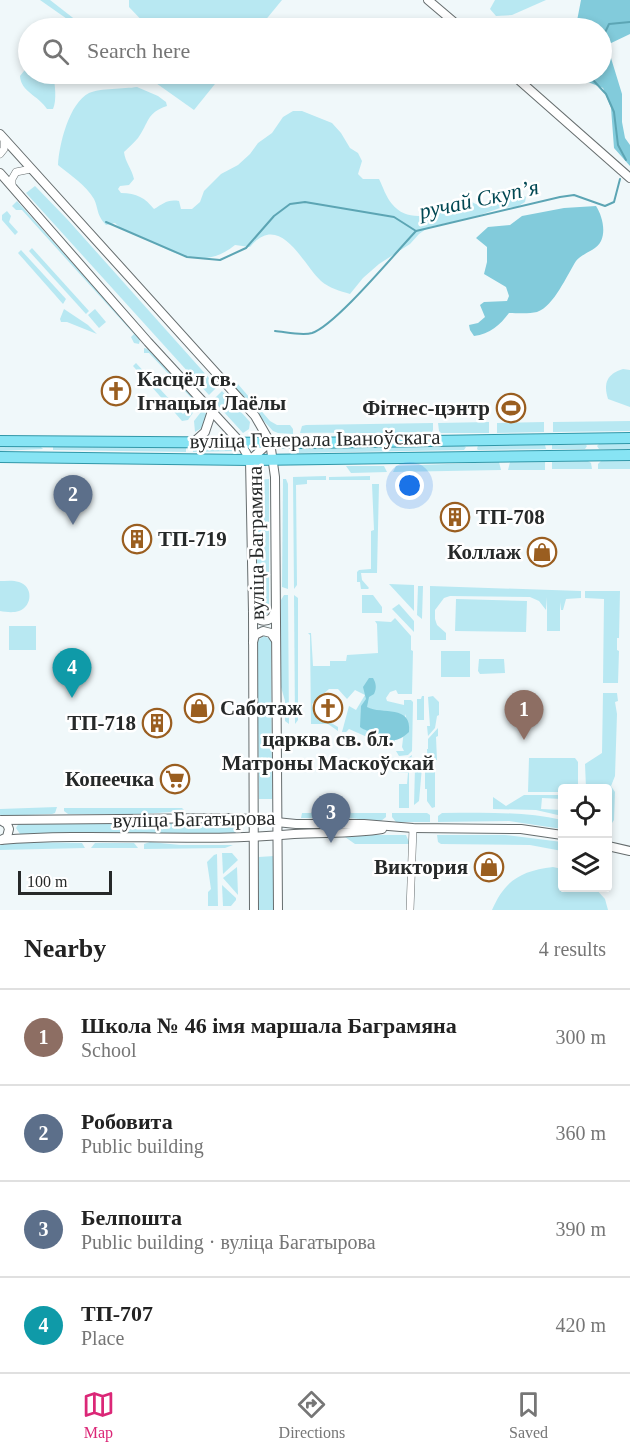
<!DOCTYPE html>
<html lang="en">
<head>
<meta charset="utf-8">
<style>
  body { margin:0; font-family:Georgia,serif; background:#f2f2f2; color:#222 }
  .controls { position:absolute; right:18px; bottom:18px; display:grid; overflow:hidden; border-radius:6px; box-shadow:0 3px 9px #0003 }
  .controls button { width:54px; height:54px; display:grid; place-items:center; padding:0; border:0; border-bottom:2px solid #e0e0e0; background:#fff; color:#222; font:30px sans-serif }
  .scale { position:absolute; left:18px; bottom:15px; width:94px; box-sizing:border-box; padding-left:6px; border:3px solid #262929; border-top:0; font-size:16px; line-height:21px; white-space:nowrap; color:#262929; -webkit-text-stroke:4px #fff; paint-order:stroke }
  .you { position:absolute; left:410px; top:486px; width:21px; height:21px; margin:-15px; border:4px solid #fff; border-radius:50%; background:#1a73e8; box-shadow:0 0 0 9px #1a73e833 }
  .badge { display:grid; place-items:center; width:39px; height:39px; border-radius:50%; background:#db2777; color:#fff; font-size:20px; font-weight:700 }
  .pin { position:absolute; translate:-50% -50px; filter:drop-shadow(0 2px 3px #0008) }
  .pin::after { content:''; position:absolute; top:32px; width:21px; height:18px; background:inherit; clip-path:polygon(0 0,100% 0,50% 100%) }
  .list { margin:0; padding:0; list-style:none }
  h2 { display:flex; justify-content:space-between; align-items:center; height:78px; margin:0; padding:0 24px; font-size:26px }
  h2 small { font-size:20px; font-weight:400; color:#767676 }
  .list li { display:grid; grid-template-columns:39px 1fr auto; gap:18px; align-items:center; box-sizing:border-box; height:96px; padding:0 24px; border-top:2px solid #e0e0e0 }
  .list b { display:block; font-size:22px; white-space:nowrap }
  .list p { margin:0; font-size:20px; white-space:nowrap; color:#767676 }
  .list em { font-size:20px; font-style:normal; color:#767676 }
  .icon { flex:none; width:33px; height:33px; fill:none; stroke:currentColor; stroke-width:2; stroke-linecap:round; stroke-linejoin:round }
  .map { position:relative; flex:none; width:630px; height:910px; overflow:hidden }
  .search { position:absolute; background:#fff; box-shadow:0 3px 9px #0003; left:18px; right:18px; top:18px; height:66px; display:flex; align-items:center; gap:15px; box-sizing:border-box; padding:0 21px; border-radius:33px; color:#767676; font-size:22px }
  .sheet { height:462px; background:#fff }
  nav { display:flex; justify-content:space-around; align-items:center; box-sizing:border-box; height:84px; border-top:2px solid #e0e0e0; background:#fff; font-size:16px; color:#767676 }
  nav a { display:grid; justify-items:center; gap:3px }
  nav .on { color:#db2777 }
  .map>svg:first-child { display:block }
</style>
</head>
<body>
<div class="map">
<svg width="630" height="910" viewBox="0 0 630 910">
  <rect width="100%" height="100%" fill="#f0f8fa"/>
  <g fill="#b8e8f2">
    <polygon points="40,0 50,0 86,28 80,28"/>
    <polygon points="129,0 282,0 259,28 149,28 129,7"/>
    <polygon points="495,0 546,0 512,15 496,16 490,9"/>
    <path d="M28 66V74H53C55 83 57 101 53 109H47C38 95 21 92 20 76Z"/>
    <polygon points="94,74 123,74 131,78 129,81 110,80"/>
    <polygon points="148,74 223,74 194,110 146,76"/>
    <path d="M137 87 158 96 166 102 167 106C146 113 149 123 138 138 134 143 129 147 124 152 125 162 132 169 134 179L129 185 120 186 118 189 121 193C137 193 145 198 154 209 163 204 167 199 179 201L181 209H192L200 202 204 191 221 174 238 165 250 154 258 143 272 133 283 117 293 111H302L332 123 341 133 350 148 358 153 362 161 358 174 363 179H379C383 187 386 197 392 204 412 229 448 208 472 202 493 214 501 196 521 194L526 197 525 202 517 207 500 208 474 217 429 227 419 234 410 244 379 264 363 278 350 294C340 291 329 288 321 281 302 263 280 211 250 247L235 245C202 272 172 252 140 236 131 232 121 230 115 223L106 225C96 214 99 210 94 199 86 185 70 175 58 165 59 145 69 103 89 93 100 88 124 89 137 87Z"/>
    <polygon points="35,186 67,219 217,387 209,395 26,193"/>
    <polygon points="17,201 135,333 140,340 139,344 134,343 131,337 134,334 22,210 16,210 12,206"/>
    <polygon points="7,211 11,216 9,222 18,232 15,235 2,220 2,215"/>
    <polygon points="32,248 89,311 86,314 29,251"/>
    <polygon points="21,250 66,299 63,304 18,253"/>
    <polygon points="64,309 88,325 97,334 67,322 61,322 60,319"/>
    <polygon points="95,309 106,322 99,328 88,315"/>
    <polygon points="144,348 148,349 199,404 188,420 182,421 169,406 172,403 183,414 195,402 149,353 144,353"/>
    <polygon points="136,363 171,401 167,404 133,366"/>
    <path d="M623 369 630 370V407L608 399C603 383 607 374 623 369Z"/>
    <polygon points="232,382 237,383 270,421 277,425 290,425 293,429 293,434 278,433 273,431 230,384"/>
    <polygon points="222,391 250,422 249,429 243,433 213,400"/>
    <polygon points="204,408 207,417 205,426 195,432 194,421"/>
    <polygon points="630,421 630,431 553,432 553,422"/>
    <polygon points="489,422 489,433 441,433 439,431 438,423"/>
    <polygon points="544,422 544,432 497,433 497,423"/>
    <path d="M433 423V430L431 434C387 434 344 432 300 433L302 426 306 425Z"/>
    <polygon points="599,444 630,444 630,449 599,449 597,446"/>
    <polygon points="478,445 545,445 546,449 478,450 477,449"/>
    <polygon points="552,445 586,445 587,446 585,449 552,449"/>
    <polygon points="0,446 40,446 43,449 0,451"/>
    <polygon points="53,446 186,447 186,452 56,450 53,450"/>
    <polygon points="464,446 466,447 464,450 299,453 299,448"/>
    <polygon points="193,448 234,448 236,451 193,452"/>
    <polygon points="588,461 591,463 592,469 552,469 552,462"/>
    <polygon points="601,461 630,461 630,469 598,469 598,464"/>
    <polygon points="499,462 501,470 393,472 396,466"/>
    <polygon points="510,462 545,462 545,470 508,470"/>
    <polygon points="346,466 384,466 387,472 351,473"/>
    <polygon points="326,476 326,480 307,480 307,484 296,485 297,585 294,589 293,477"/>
    <polygon points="370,476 370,480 329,480 329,477"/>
    <polygon points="269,479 269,611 266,616 261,617 258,614 257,610 256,480"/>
    <polygon points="283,479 286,479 288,484 288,589 282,587"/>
    <polygon points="372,484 379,484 377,573 361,573 362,580 369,588 368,589 361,589 360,582 357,582 357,572 359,570 371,569 371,531 374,530"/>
    <path d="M0 581C6 581 13 580 19 582 33 586 33 606 19 611 13 613 6 612 0 611Z"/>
    <polygon points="389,584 414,585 414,611"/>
    <polygon points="418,586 423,586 422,619 417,615"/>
    <polygon points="430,586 581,591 581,598 566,599 563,610 561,610 560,602 560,631 547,631 547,597 546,610 539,601 530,597 450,596 444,598 435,610 435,619 437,625 446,633 446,640 430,640"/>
    <polygon points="585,591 620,591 619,638 617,638 617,650 619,651 618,683 603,683 604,599 585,598"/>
    <polygon points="284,595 288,595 289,724 285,721 285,701 281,687 281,600"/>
    <polygon points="294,595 298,598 298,720 295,724"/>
    <polygon points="362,595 373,595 382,607 382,613 362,613"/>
    <polygon points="456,599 527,601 526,632 455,631"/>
    <polygon points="399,604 414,621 414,632 392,609"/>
    <polygon points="395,618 411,636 411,650 413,651 412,694 398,694 396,690 390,692 386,698 387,701 404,705 404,700 411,700 413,702 412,751 408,755 399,756 396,751 404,751 402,747 406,714 393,745 383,744 349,729 346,732 342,732 349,706 356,710 365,695 355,690 347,699 338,689 329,689 312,704 314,714 318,719 328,721 338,727 338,731 328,724 311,724 310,635 308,633 311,633 313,666 330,666 330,661 346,661 347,655 378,653 377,624 375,621 391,622"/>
    <rect x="9" y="626" width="27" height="24"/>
    <polygon points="264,636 270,639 271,641 272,799 259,799 257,643 258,640"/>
    <rect x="441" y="651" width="29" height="26"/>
    <polygon points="479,659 504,659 505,673 480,674 478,671"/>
    <polygon points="603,693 617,693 618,701 615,702 617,714 615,776 611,786 615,792 614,820 612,823 608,819 608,788 586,788 585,764 602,753"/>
    <polygon points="422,696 424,696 424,720 417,720 417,699 421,699"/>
    <polygon points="433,696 439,702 439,715 437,716 435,728 428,736 427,726 430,726 428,697"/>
    <polygon points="438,728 438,736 436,737 437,760 435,760 435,807 432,808 427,801 427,789 425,789 425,770 428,770 427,749 428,749 428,739"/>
    <polygon points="412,755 411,760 409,761 409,808 399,808 399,784 407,784 408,773 394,772 395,767"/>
    <polygon points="529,758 575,758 578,762 578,788 562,788 562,792 528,792"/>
    <polygon points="415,767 422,767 419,801 414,805"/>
    <polygon points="524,795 562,795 562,799 542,798 541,809 562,810 562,816 536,810 493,809 493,797 506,806"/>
    <polygon points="57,807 55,813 52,814 0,816 0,809"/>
    <polygon points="64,808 182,808 185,811 142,814 68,814 64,811"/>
    <polygon points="302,813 386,813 386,817 381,821 349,818 301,818"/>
    <polygon points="392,813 427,813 430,815 430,822 396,822 392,817"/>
    <path d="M442 813C482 813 522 811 562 820V829L509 821 438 822V816Z"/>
    <polygon points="19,823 235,823 236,833 20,834 16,828"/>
    <polygon points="373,835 406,835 410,844 355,844 345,837"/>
    <polygon points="437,835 505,835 562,842 562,851 530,845 441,844 438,842"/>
    <polygon points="23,842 82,843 85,848 0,850 0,844"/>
    <polygon points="150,842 180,845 233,845 225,848 144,849 144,844"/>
    <polygon points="95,843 134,843 138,848 91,848"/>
    <polygon points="222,853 232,853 238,860 223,874"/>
    <polygon points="217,854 218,906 208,906 208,892 211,889 207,862 214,855"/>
    <polygon points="274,856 274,910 259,910 259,857"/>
    <polygon points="237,867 238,895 223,878"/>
    <path d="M553 867 562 869V888H595L605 899 608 910H492C505 880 521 871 553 867Z"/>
    <polygon points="222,885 236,898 236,900 231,906 223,906"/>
  </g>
  <g fill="#82cbdb">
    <polygon points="581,0 630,0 630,34 607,45 622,94 622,122 625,138 630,145 630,166 614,148 611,108 603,88 578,78 574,74 602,74 602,28 568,28 576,26"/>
    <path d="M596 206C602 215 606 231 601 241 596 251 582 253 576 261 567 275 554 306 537 312 529 314 517 313 509 313 500 325 490 334 474 336L470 330 469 325 478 323 485 317 480 305 484 302 507 301 509 296 506 287 484 274 487 262V247L476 238 488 227 510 225 522 216 564 208Z"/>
    <path d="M369 678H373C376 683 377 688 374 694L369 697 367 707C382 715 412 704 409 732 395 745 389 740 374 733 368 730 365 731 360 727L361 706 366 699 363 687Z"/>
  </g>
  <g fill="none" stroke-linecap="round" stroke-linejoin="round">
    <g stroke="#5ca5b4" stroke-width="2">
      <polyline points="602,39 609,24 630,22"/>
      <polyline points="594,74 593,80 606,94 614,112 618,145 626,160"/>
      <polyline points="106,222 187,257 220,260 246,248 274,216 290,204 305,202 394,217 416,231 560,197 574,195 605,206 614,202 620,179"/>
      <path d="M275 331C286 332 302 336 312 333 336 325 396 252 416 231"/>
    </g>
    <g stroke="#666d6e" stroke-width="8">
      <g id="minor">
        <polyline points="0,154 4,149 4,139"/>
        <polyline points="12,186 12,179 16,172 31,169"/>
        <polyline points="410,910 413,828"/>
      </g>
    </g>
    <g stroke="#666d6e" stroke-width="10">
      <g id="tertiary">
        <polyline points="428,0 461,28"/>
        <polyline points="512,74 630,178"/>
        <polyline points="0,134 255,416 270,442 275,477 278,910"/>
        <polyline points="0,173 148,342 240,442 250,460 253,612 254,910"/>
        <polyline points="195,441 205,432 212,411"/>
        <polyline points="250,460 270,442"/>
        <path d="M253 612C257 621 264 623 272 618L275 611"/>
        <polyline points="253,642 255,635 263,631 271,633 275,639"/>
        <polyline points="0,820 238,818 296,824 364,824 413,828 521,829 562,835"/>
        <polyline points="0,820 7,824 9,829 7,837 1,840"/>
        <path d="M0 840C98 832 197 843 294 834 324 832 353 834 382 829"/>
        <polyline points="608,846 630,851"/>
      </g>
    </g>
    <g stroke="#3197a8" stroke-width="12">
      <g id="primary">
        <polyline points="0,441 304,443 630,438"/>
        <polyline points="0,457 250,460 630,455"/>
      </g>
    </g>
    <use href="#minor" stroke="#fff" stroke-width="7"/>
    <use href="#tertiary" stroke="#fff" stroke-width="8"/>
    <use href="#primary" stroke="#87e4f4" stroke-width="10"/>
  </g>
  <defs>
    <g id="church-ring" transform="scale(1.5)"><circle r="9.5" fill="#fff" stroke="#9a5e20" stroke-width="1.5"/><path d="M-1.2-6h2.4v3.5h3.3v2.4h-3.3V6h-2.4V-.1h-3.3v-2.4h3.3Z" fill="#9a5e20"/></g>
    <g id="stadium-ring" transform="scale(1.5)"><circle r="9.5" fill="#fff" stroke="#9a5e20" stroke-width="1.5"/><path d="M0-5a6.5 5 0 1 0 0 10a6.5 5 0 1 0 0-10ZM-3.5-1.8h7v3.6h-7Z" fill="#9a5e20"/></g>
    <g id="building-ring" transform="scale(1.5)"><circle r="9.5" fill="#fff" stroke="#9a5e20" stroke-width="1.5"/><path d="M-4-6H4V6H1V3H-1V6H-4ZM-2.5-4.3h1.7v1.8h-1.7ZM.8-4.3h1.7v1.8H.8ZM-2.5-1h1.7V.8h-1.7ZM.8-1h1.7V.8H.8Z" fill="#9a5e20"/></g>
    <g id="shop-ring" transform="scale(1.5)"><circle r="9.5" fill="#fff" stroke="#9a5e20" stroke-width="1.5"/><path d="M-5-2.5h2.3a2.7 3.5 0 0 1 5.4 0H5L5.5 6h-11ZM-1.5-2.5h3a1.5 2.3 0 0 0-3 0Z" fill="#9a5e20"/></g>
    <g id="supermarket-ring" transform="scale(1.5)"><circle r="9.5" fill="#fff" stroke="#9a5e20" stroke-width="1.5"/><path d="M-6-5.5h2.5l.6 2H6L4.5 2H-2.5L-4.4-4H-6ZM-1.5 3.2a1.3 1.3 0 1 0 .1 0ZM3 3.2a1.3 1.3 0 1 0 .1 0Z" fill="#9a5e20"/></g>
  </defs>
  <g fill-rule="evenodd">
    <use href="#church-ring" x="116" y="391"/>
    <use href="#stadium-ring" x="511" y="408"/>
    <use href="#building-ring" x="455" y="517"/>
    <use href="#building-ring" x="137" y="539"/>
    <use href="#shop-ring" x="542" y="552"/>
    <use href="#shop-ring" x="199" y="708"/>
    <use href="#church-ring" x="328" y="708"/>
    <use href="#building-ring" x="157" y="723"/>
    <use href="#supermarket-ring" x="175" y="779"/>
    <use href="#shop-ring" x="489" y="867"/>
  </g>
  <g text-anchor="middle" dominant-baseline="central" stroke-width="5" stroke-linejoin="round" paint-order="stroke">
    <g font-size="21" font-weight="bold" fill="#262929" stroke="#fff" text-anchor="end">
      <text x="137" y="379" text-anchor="start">Касцёл св.<tspan x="137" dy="24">Ігнацыя Лаёлы</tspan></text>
      <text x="490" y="408">Фітнес-цэнтр</text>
      <text x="476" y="517" text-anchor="start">ТП-708</text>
      <text x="158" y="539" text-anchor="start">ТП-719</text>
      <text x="521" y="552">Коллаж</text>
      <text x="220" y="708" text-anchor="start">Саботаж</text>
      <text x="136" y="723">ТП-718</text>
      <text x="328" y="739" text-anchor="middle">царква св. бл.<tspan x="328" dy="24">Матроны Маскоўскай</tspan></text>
      <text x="154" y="779">Копеечка</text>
      <text x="468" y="867">Виктория</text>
    </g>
    <g font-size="21" fill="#262929" stroke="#fff">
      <text transform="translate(315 439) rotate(-1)">вуліца Генерала Іваноўскага</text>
      <text transform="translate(256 543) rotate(-91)">вуліца Баграмяна</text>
      <text transform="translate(194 819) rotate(-1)">вуліца Багатырова</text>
    </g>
    <g font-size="22" font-style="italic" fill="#024853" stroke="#fff">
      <text transform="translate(479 199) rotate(-12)">ручай Скупʼя</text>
    </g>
  </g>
</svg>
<div class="controls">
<button><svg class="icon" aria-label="locate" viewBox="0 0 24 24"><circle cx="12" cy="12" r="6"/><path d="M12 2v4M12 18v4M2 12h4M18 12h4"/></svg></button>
<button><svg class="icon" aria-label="layers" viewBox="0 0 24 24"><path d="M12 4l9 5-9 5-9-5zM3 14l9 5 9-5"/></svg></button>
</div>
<div class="scale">100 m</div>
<div class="you"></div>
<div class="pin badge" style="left:524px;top:740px;background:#8d6e63">1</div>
<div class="pin badge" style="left:73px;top:525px;background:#5c6f8a">2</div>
<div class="pin badge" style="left:331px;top:843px;background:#5c6f8a">3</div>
<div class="pin badge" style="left:72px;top:698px;background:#0f9aa8">4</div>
<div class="search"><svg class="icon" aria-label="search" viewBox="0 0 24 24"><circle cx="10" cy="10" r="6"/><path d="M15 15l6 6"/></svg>Search here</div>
</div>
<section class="sheet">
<h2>Nearby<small>4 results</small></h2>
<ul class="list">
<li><span class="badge" style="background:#8d6e63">1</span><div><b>Школа № 46 імя маршала Баграмяна</b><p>School</p></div><em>300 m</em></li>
<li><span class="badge" style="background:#5c6f8a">2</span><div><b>Робовита</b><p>Public building</p></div><em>360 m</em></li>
<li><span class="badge" style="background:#5c6f8a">3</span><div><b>Белпошта</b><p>Public building · вуліца Багатырова</p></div><em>390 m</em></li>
<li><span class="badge" style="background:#0f9aa8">4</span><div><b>ТП-707</b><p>Place</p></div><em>420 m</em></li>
</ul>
</section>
<nav>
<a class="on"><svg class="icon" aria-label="map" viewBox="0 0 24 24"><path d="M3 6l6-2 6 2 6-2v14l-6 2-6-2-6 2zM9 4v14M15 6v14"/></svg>Map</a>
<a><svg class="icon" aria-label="directions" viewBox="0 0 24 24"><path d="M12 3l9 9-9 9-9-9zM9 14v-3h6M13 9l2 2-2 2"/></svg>Directions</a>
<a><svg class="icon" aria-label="saved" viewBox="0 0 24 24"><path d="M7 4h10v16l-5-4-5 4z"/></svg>Saved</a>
</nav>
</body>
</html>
